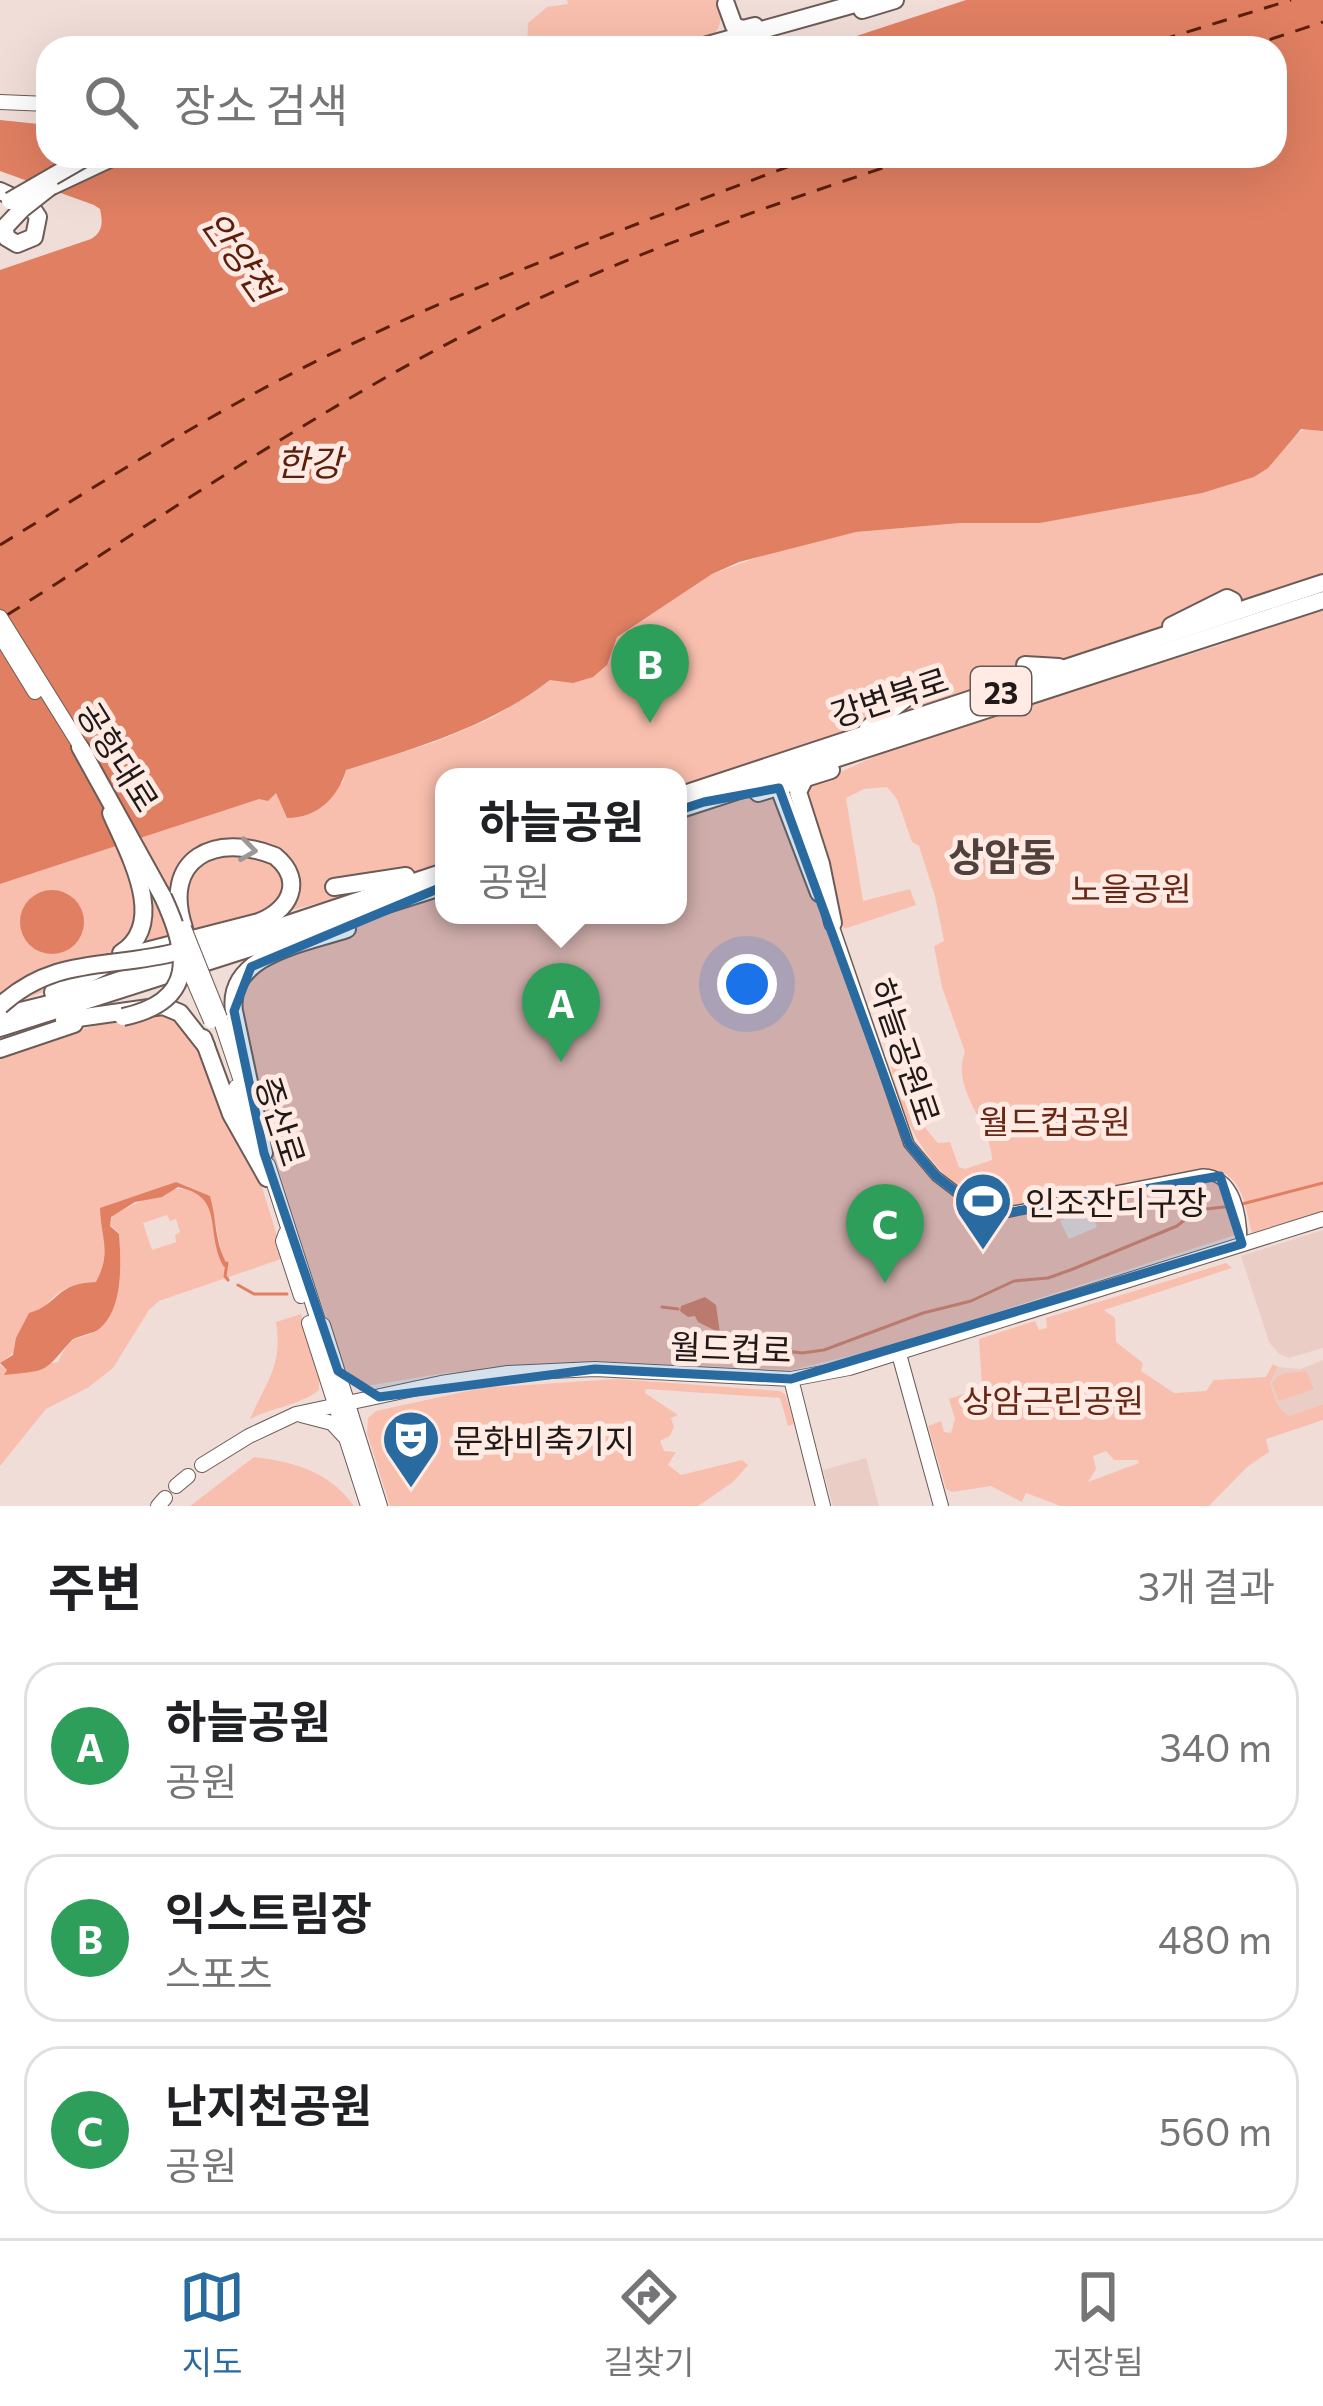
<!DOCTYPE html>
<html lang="ko">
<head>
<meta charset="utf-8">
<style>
  body { margin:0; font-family:Commissioner,"Noto Sans KR",sans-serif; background:#f6f6f6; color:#202124 }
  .you { position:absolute; left:747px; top:984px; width:42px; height:42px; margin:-30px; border:9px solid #fff; border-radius:50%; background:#1a73e8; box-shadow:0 0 0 18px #1a73e833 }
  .badge { display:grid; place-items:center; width:78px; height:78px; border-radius:50%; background:#296aa0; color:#fff; font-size:39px; font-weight:700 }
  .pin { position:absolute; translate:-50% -99px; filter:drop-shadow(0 3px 6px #0008) }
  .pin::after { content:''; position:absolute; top:63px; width:42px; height:36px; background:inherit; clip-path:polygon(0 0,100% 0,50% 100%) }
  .popup { position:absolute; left:435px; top:768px; width:252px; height:156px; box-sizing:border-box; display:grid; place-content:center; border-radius:24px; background:#fff; filter:drop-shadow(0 3px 9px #0005); font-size:39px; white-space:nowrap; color:#757577 }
  .popup b { font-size:45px; color:#202124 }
  .popup::after { content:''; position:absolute; left:50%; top:100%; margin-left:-24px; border:24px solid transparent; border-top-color:#fff }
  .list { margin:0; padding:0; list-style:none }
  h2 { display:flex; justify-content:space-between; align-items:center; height:156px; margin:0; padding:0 48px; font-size:51px }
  h2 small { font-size:39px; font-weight:400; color:#757577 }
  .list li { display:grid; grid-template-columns:78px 1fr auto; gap:36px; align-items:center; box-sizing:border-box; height:168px; margin:0 24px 24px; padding:0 24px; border:3px solid #e0e0e0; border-radius:36px }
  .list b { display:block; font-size:45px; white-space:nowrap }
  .list p { margin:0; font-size:39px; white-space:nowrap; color:#757577 }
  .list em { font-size:39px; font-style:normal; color:#757577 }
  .icon { flex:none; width:66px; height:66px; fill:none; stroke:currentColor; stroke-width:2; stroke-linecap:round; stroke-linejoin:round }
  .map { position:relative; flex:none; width:1323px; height:1506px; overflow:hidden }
  .search { position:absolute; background:#fff; box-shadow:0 12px 48px #0002; left:36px; right:36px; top:36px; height:132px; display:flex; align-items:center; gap:30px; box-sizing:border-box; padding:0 42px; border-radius:36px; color:#757577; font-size:45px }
  .sheet { height:732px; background:#fff }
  nav { display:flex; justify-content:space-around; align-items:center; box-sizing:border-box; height:168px; border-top:3px solid #e0e0e0; background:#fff; font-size:33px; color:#757577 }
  nav a { display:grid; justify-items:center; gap:6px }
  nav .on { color:#296aa0 }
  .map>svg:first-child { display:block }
</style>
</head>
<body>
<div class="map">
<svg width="1323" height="1506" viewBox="0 0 1323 1506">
  <rect width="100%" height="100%" fill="#f1ddd7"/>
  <g fill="#eacec5">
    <polygon points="1323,1230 1323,1348 1289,1358 1279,1354 1269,1342 1241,1256"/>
    <polygon points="1323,1360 1323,1404 1289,1416 1278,1406 1270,1383 1278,1367 1301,1369"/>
    <polygon points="866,1458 879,1506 833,1506 823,1470"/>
  </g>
  <g fill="#f9bfae" fill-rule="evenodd">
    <path d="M567 0H721C721 13 723 26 713 35 691 56 563 48 527 48L528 23 547 7 568 4Z"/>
    <path d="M1309 428 1323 431V574L678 788V777H444V864L370 890 203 933 0 1008V884L276 793 287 818 343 782 346 770 435 742 492 718 712 574 775 551 856 532 960 523H1040L1254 477C1274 464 1289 432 1309 428Z"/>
    <path d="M1323 608V1211L1252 1233C1245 1208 1244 1175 1213 1170L999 1209C936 1186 901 1127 890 1061L892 1057 899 1060C906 1093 915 1118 938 1143L950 1142 959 1167 965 1169 992 1160C991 1122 950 1089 965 1052L942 987 934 946 944 941 935 896 919 846 912 842 897 799 887 787 864 789 846 798 863 901 910 889 916 905 844 929 803 794 805 788 900 745 1223 644 1250 631Z"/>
    <path d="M775 790 780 792 906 1149 933 1180 973 1213 971 1222 1207 1177 1229 1188 1238 1234 898 1344 792 1370 594 1361 445 1373 360 1387 342 1364 266 1140 237 992C253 956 401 909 444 895V915H678V817ZM1089 1208 1097 1227 1069 1239 1060 1221Z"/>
    <path d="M156 1008 187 1024 259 1178 284 1258 159 1301 149 1310 113 1368 89 1387 46 1409 0 1466V1365L7 1370 58 1362C75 1326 83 1344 100 1327 124 1303 121 1264 119 1233L110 1225 112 1215C136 1205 200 1163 211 1211 216 1231 213 1246 224 1266L210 1196 176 1182 108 1208C103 1235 109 1257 97 1282 32 1284 42 1337 0 1363V1053ZM167 1215 170 1221 176 1219 180 1232 175 1235 176 1242 152 1250 143 1223Z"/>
    <path d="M1226 1263 1232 1268 1104 1310 1115 1318 1116 1342 1143 1363 1141 1371 1174 1393 1206 1391 1214 1380 1266 1377 1273 1364 1278 1367 1270 1383 1278 1406 1289 1416 1323 1404V1420L1266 1439 1269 1452 1247 1467 1209 1506H1061L1026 1493 1022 1502 991 1486 952 1492 946 1489 928 1426 941 1421 944 1432 951 1433 955 1419 949 1399 982 1388 979 1339 1035 1321 1039 1330 1047 1328 1046 1318ZM1106 1451 1114 1460H1138L1139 1463 1088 1482 1096 1469 1093 1456Z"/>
    <path d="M301 1314 319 1378V1390C301 1405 271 1408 250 1419 266 1382 283 1366 276 1322Z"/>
    <path d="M1306 1371 1314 1389 1279 1401 1272 1384C1280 1369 1292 1374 1306 1371Z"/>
    <polygon points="617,1379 780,1391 786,1395 794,1424 788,1426 780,1398 646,1389 645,1393 678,1415 671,1418 674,1427 670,1436 660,1441 664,1451 676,1452 668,1465 681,1475 742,1460 748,1465 733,1482 698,1506 390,1506 367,1433 368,1418 376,1411 481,1388"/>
    <path d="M254 1457C294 1462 329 1471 354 1506H190Z"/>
  </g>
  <g fill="#e07f62">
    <path d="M966 0H1323V431L1301 429 1268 468 1254 477 1202 493 1040 523H960L856 532 739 562 712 574 617 637 607 665 593 677 573 683 550 680C489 727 419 747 346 770 338 798 317 818 287 818L276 793 268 801 259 799 0 884V270L91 239C103 232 103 222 100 209L94 205 0 171V120L48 125V156H1275V48H820Z"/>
    <circle cx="52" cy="922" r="32"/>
    <path d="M176 1182 210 1196C217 1220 214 1242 228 1266L224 1267C204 1232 226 1197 178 1187L162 1197 135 1202 111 1217 110 1226 119 1234C121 1261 124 1309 99 1329 93 1334 79 1335 72 1340 42 1373 51 1370 4 1375L7 1370 0 1363 13 1355 16 1338 29 1313C60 1304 55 1283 96 1282 112 1252 101 1239 100 1208Z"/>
    <polygon points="705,1297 716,1305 720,1333 698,1322 695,1316 688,1317 680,1311 681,1306"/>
  </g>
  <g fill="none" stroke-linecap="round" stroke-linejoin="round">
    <g stroke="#e07f62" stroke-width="3">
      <polyline points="1242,1204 1323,1183"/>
      <polyline points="227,1263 225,1276 228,1280"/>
      <polyline points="238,1285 254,1294 287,1294"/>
      <polyline points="662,1307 678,1309"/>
      <polyline points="722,1332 763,1348 802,1353 824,1350 923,1313 971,1301 1014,1281 1048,1278 1073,1269 1177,1226 1197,1210 1233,1206"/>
    </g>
    <g stroke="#5c1f0c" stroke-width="3" stroke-dasharray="15 12" stroke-linecap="butt">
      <polyline points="1135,48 1291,0"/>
      <polyline points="1244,48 1323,22"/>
      <path d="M0 545C109 478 217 409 333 353 490 277 653 218 816 156"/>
      <path d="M7 615C167 514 322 405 492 321 629 253 774 204 919 156"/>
    </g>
    <g stroke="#6c5b56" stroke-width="12">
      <path id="minor" d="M833 923 909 1144 936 1176 983 1212 993 1215 1203 1174C1236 1175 1242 1215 1242 1244"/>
    </g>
    <g stroke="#6c5b56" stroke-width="16">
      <g id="major">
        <polyline points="0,102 48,104"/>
        <polyline points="0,617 86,755"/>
        <polyline points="0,635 35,692"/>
        <polyline points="220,1018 245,1093"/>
        <polyline points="236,1087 256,1146"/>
        <polyline points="268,1165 322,1333"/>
        <polyline points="286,1233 283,1241 301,1296"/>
        <polyline points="309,1323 368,1506"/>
        <polyline points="323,1325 380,1506"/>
        <polyline points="899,1354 941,1506"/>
        <polyline points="791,1379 823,1506"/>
        <polyline points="301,1415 332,1423 344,1436"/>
        <polyline points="202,1465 249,1436 296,1414 441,1383 508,1373 595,1369 791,1379 849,1368 1323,1219"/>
        <polyline points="176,1486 188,1476"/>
        <polyline points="158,1506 165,1498"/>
      </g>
    </g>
    <g stroke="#6c5b56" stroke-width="20">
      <g id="highway">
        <polyline points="726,4 734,26 743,29 755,26"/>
        <polyline points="862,10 895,0"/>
        <polyline points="697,48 869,0"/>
        <polyline points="50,187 116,156"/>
        <polyline points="0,191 30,205 38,217 34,237 17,244 7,238 4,228 22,209"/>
        <polyline points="1171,626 1227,598 1233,601"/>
        <polyline points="1025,665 1059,667"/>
        <polyline points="868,728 910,695"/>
        <polyline points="80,747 163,897"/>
        <polyline points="804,780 798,792 821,864 833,923"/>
        <polyline points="779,788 819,893"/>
        <polyline points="758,793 831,770"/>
        <polyline points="678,796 1323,583"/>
        <polyline points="678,810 1323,600"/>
        <path d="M111 813C128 853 169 923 121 953"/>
        <polyline points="334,887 406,876"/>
        <path d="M184 928C161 858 215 832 275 856 306 881 289 912 256 923"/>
        <polyline points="134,954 255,923"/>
        <polyline points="53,992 110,963"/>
        <polyline points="0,1016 45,1005 444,872"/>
        <polyline points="64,1020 163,1006 180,1013 206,1046"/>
        <polyline points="0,1028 444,886"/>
        <polyline points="203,1038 231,1114 267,1178"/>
        <polyline points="0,1049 74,1024"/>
        <path d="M264 1153 234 1011C226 954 307 943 347 929"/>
      </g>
    </g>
    <use href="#minor" stroke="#fff" stroke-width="9"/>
    <use href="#major" stroke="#fff" stroke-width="14"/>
    <use href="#highway" stroke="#fff" stroke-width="16"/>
    <g stroke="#6c5b56" stroke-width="16" stroke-linecap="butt">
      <g id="major-bridge">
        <polyline points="184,928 220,1018"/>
        <polyline points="183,956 211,1021"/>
      </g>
    </g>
    <g stroke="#6c5b56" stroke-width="20" stroke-linecap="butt">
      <g id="highway-bridge">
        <polyline points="10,201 88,156"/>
        <polyline points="22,209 50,187"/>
        <path d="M0 1006C56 954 113 970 180 951"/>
        <path d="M123 1017C198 1001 189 953 163 897"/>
      </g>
    </g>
    <use href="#major-bridge" stroke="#fff" stroke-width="14"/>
    <use href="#highway-bridge" stroke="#fff" stroke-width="16"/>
  </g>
  <defs><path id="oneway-chevron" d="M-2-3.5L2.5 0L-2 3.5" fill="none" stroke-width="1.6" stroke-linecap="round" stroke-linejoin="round" transform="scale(3)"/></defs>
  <use stroke="#9b9897" href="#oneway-chevron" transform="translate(248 850) rotate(8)"/>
  <path fill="#296aa0" fill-opacity="0.2" stroke="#296aa0" stroke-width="9" stroke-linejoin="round" d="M779 788 909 1144 936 1176 988 1216 1220 1176 1242 1244 791 1379 595 1369 379 1397 338 1371 264 1153 234 1011 251 967 442 887 704 802Z"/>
  <defs>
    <g id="stadium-pin" transform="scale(3)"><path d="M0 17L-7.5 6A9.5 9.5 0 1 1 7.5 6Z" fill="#296aa0" stroke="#ffeae4"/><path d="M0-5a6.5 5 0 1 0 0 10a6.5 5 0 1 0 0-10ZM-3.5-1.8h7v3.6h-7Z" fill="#fff"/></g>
    <g id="theatre-pin" transform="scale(3)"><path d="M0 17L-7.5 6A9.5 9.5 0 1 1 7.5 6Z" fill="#296aa0" stroke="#ffeae4"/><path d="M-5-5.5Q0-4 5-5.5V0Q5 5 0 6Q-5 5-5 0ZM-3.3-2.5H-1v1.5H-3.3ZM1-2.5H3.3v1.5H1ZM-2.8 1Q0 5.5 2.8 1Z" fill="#fff"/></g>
  </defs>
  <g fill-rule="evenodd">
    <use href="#stadium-pin" x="983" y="1201"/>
    <use href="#theatre-pin" x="411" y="1439"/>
  </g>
  <g text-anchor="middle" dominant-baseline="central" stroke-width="10" stroke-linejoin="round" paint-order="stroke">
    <rect fill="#ffeae4" stroke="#635854" stroke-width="3" x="971" y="667" width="60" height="48" rx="9"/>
    <g font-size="30" font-weight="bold" fill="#201917">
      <text x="1001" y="691">23</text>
    </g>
    <g font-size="33" fill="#201917" stroke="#ffeae4">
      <text transform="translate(889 696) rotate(-18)">강변북로</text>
      <text transform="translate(119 756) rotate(58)">공항대로</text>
      <text transform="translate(906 1051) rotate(71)">하늘공원로</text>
      <text transform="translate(282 1121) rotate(72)">증산로</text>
      <text transform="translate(731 1347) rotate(2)">월드컵로</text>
    </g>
    <g font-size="33" fill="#672916" stroke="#ffeae4">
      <text x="1131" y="887">노을공원</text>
      <text x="1055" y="1120">월드컵공원</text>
      <text x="1053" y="1399">상암근린공원</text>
    </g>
    <g font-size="33" fill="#201917" stroke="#ffeae4" text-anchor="start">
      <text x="1025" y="1201">인조잔디구장</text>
      <text x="453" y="1439">문화비축기지</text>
    </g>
    <g font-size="36" font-style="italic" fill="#5c1f0c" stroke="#ffeae4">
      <text transform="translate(241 255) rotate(55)">안양천</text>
      <text x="309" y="461">한강</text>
    </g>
    <g font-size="39" font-weight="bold" fill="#51413c" stroke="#ffeae4">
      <text x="1002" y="855">상암동</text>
    </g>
  </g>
</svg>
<div class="you"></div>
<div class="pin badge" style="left:561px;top:1062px;background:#2e9e5b">A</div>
<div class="popup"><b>하늘공원</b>공원</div>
<div class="pin badge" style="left:650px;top:723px;background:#2e9e5b">B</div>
<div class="pin badge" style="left:885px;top:1283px;background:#2e9e5b">C</div>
<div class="search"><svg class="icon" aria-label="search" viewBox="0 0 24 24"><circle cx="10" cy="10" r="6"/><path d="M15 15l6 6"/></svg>장소 검색</div>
</div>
<section class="sheet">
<h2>주변<small>3개 결과</small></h2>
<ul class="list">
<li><span class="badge" style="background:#2e9e5b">A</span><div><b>하늘공원</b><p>공원</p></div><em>340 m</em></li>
<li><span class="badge" style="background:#2e9e5b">B</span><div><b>익스트림장</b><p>스포츠</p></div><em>480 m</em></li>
<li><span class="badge" style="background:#2e9e5b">C</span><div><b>난지천공원</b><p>공원</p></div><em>560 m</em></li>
</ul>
</section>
<nav>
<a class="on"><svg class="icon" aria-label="map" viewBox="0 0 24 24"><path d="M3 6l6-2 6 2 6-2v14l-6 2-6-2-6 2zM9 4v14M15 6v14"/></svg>지도</a>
<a><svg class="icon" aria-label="directions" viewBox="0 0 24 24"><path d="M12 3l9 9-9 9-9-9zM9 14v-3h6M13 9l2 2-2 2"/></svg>길찾기</a>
<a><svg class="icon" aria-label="saved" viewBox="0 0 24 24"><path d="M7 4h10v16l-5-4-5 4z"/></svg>저장됨</a>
</nav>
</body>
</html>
